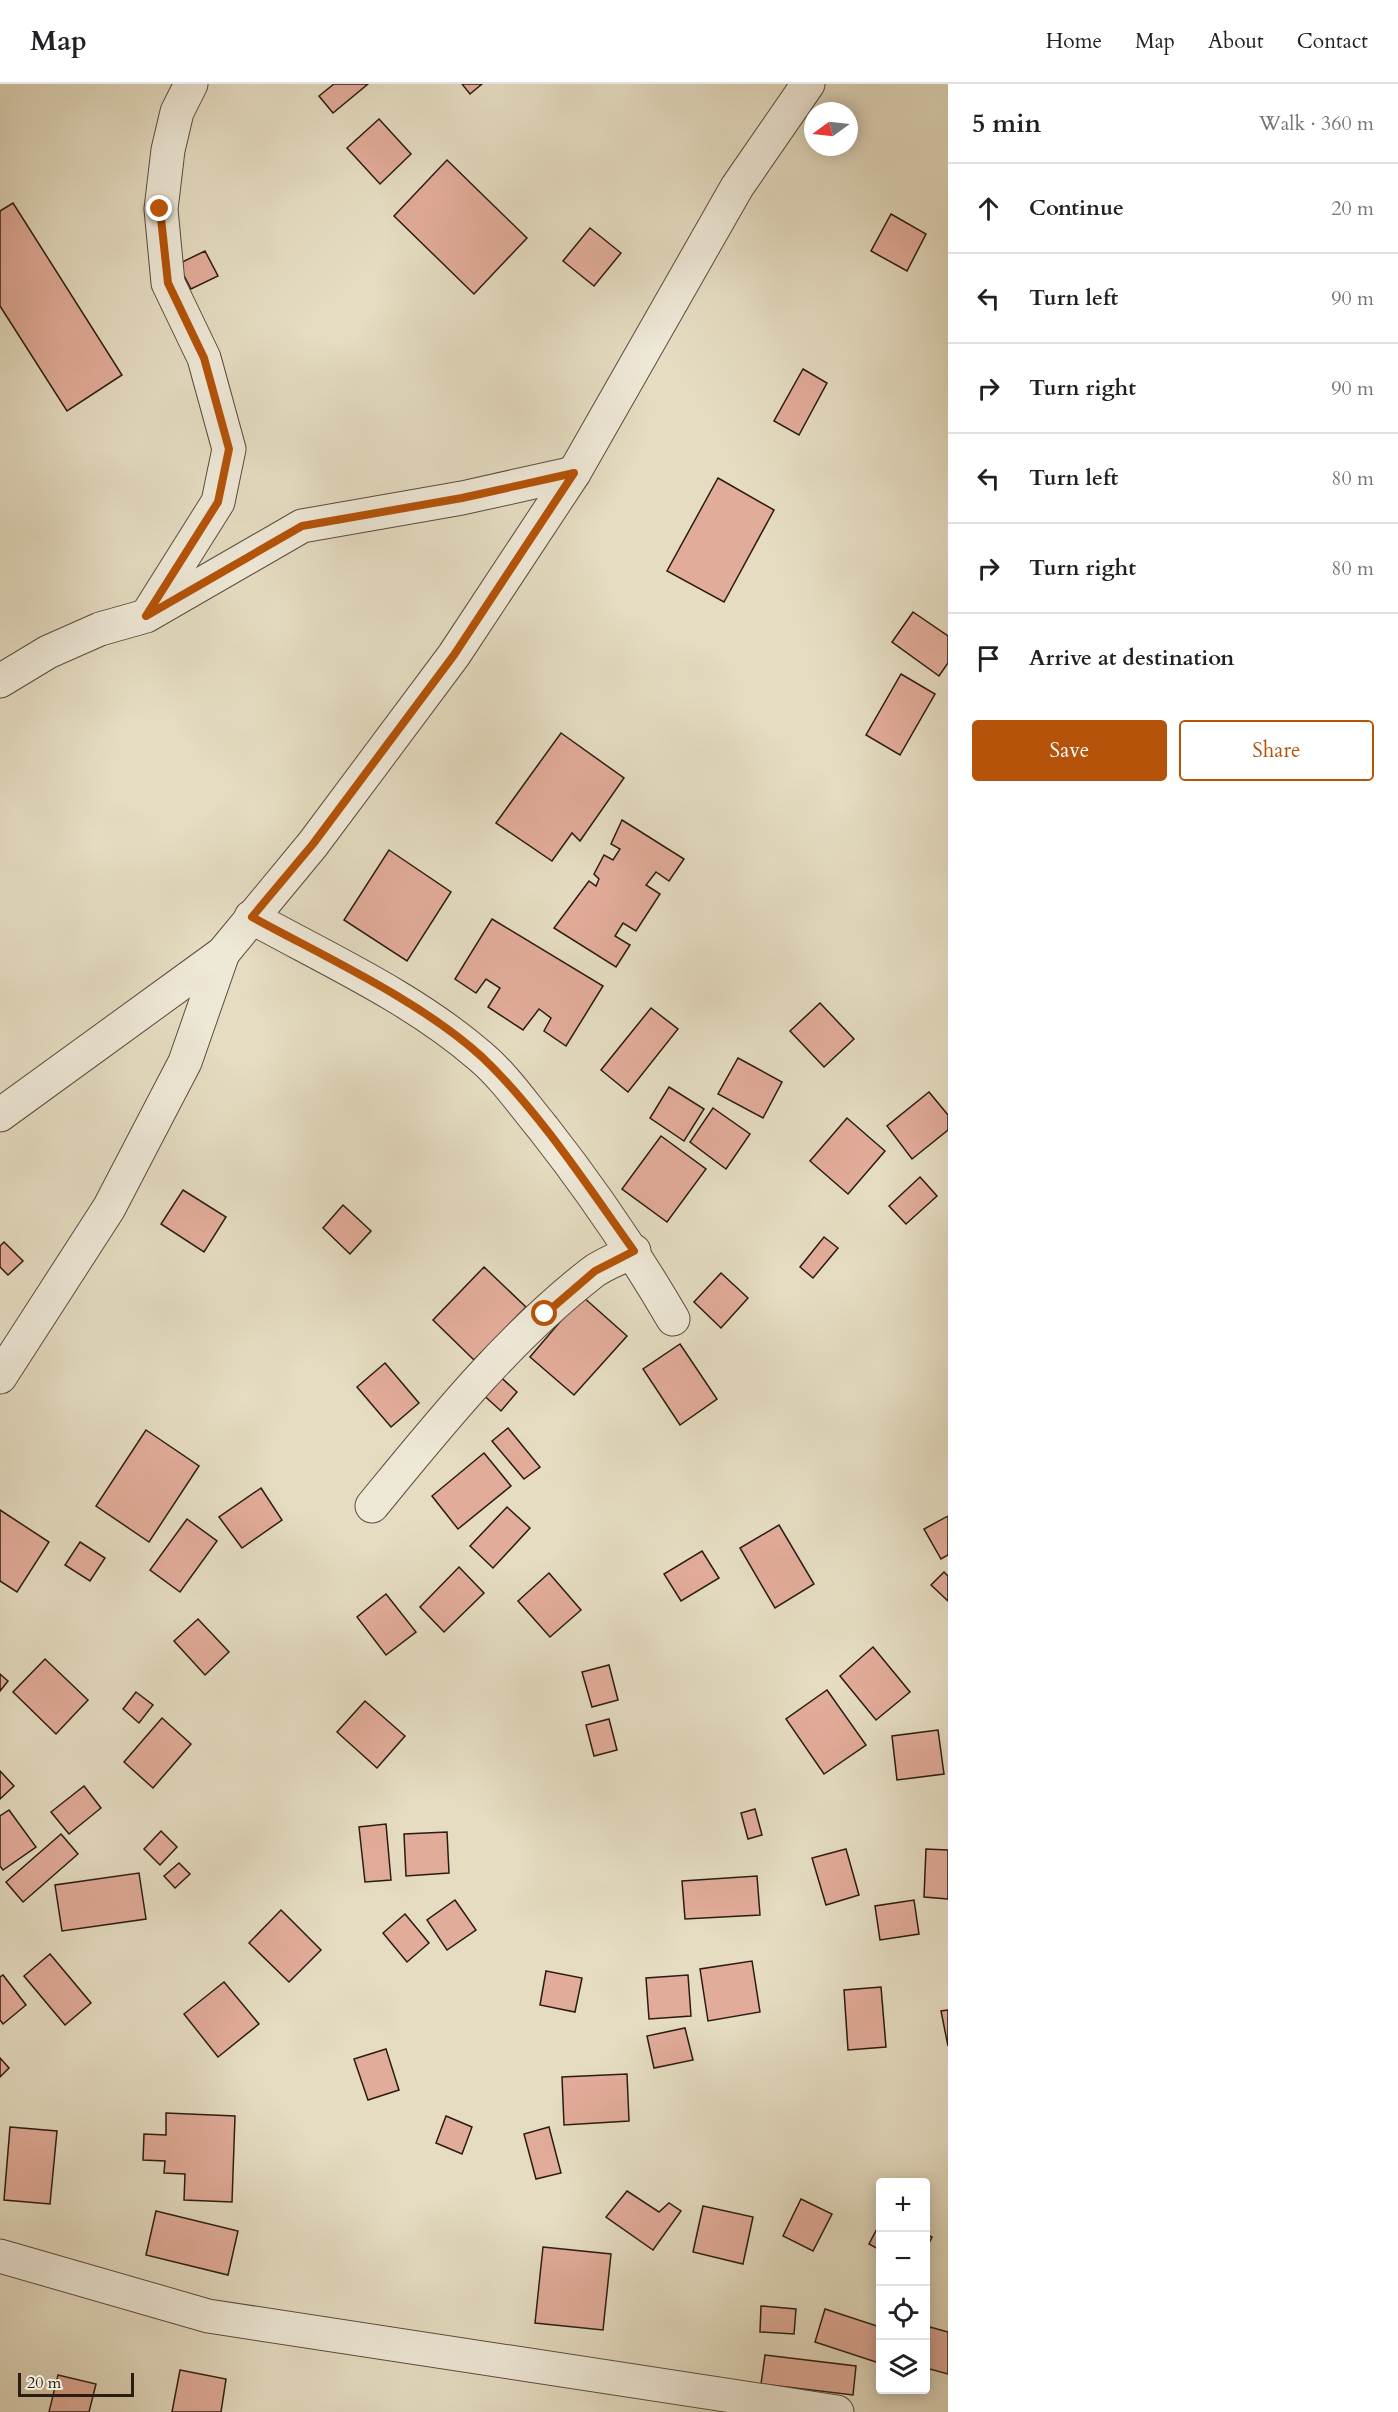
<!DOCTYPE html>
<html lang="en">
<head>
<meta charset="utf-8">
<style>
  body { margin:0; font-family:Cardo,serif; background:#f6f6f6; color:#202124 }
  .controls { position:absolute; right:18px; bottom:18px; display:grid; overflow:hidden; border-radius:6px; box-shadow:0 3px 15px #0003 }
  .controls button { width:54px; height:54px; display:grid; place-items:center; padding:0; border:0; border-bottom:2px solid #e0e0e0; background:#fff; color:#202124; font:30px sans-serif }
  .compass { position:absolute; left:804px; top:18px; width:54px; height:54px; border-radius:50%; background:#fff; box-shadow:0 3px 15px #0003; rotate:255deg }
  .scale { position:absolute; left:18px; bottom:15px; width:116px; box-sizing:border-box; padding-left:6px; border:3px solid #2b1c12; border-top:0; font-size:16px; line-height:21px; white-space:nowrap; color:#2b1c12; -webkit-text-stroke:4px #eee8d7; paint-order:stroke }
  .stop { position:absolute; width:18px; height:18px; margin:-14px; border:4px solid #b45309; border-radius:50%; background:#fff }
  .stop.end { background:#b45309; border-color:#fff; box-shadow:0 2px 6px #0008 }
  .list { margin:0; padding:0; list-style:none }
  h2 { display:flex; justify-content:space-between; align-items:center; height:78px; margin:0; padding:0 24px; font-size:26px }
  h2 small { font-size:20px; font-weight:400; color:#757577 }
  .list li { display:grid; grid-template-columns:39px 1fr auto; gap:18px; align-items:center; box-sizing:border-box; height:90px; padding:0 24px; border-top:2px solid #e0e0e0 }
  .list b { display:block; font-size:22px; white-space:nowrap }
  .list em { font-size:20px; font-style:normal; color:#757577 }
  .actions { display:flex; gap:12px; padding:18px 24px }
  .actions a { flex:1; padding:14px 0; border:2px solid #b45309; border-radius:6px; text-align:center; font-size:21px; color:#b45309 }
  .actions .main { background:#b45309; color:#fff }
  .icon { flex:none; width:33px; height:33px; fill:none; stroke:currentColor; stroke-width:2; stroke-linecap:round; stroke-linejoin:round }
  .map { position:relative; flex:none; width:948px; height:2328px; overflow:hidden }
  header { display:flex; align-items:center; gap:36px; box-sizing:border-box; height:84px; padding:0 30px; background:#fff; border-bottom:2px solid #e0e0e0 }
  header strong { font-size:28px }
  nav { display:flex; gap:33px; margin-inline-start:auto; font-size:21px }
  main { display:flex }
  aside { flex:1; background:#fff }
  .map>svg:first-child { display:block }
</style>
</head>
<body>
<header>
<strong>Map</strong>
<nav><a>Home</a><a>Map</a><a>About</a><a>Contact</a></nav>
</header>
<main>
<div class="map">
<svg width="948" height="2328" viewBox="0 0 948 2328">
  <rect width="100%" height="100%" fill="#e5dcc1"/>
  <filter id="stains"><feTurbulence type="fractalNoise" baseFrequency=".00333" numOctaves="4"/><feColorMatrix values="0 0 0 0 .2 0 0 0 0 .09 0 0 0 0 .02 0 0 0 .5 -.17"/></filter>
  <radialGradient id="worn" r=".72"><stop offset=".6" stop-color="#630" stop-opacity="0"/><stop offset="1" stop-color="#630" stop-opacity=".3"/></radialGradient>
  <g fill="#e2ac9a" stroke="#2b1c12" stroke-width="1.5">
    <polygon points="334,0 368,0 333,29 319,12"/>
    <polygon points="462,0 482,0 470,10"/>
    <polygon points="379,35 411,70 380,100 347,64"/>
    <polygon points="447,76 527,154 474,210 394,132"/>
    <polygon points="13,119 122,291 67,327 0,222 0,127"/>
    <polygon points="891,130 926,150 907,187 871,167"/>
    <polygon points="590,144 621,169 594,202 563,177"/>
    <polygon points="205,167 218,192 191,205 178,180"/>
    <polygon points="803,285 827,299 799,351 774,337"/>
    <polygon points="718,394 774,426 724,518 667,487"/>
    <polygon points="913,528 948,552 948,579 939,592 892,558"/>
    <polygon points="901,590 935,610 900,671 866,651"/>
    <polygon points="561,649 624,694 580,757 572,749 552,777 496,739"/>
    <polygon points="622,736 684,775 669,797 656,788 646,801 660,810 636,847 623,839 615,852 630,861 616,883 554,844 589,797 596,802 599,795 594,790 604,771 613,776 620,765 611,760"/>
    <polygon points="389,766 451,808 407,877 344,836"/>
    <polygon points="492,835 603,902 566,962 544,947 551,934 539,925 523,946 488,923 500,904 486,895 476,909 455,895"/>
    <polygon points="820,919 854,955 824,983 790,947"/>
    <polygon points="651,924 678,945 628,1008 601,986"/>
    <polygon points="738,974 782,998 763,1034 718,1010"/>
    <polygon points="669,1003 704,1025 684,1057 650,1034"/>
    <polygon points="929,1008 948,1031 948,1046 912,1075 887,1042"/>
    <polygon points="713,1024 750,1050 726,1085 690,1058"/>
    <polygon points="847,1034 885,1067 848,1110 810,1077"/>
    <polygon points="661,1052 706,1085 667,1138 622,1105"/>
    <polygon points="920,1093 937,1112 906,1140 889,1122"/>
    <polygon points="183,1106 226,1133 204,1168 161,1140"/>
    <polygon points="343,1121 371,1147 350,1170 323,1144"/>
    <polygon points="824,1153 838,1164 813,1194 800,1183"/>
    <polygon points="4,1158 23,1177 8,1191 0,1183 0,1162"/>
    <polygon points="484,1183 526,1223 474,1276 433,1236"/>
    <polygon points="721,1189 748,1214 721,1244 694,1218"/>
    <polygon points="582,1212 627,1252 574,1311 530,1273"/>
    <polygon points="680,1260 717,1315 680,1341 643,1285"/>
    <polygon points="385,1279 419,1319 391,1343 357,1303"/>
    <polygon points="495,1288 517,1308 501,1327 479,1307"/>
    <polygon points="508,1344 540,1383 524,1395 492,1357"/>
    <polygon points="146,1346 199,1382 149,1458 96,1422"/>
    <polygon points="484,1369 511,1402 458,1445 432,1412"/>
    <polygon points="261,1404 282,1436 242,1464 219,1433"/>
    <polygon points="507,1423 530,1444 493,1484 470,1462"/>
    <polygon points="0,1426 49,1458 17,1508 0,1497"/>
    <polygon points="948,1432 948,1471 941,1475 924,1445"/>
    <polygon points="187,1435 217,1457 180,1508 150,1486"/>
    <polygon points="779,1441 814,1500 775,1524 740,1464"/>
    <polygon points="80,1458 105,1474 90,1497 65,1481"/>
    <polygon points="702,1467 719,1494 681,1517 664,1490"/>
    <polygon points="459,1483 484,1509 444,1548 420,1523"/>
    <polygon points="944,1488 948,1492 948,1517 931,1501"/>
    <polygon points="549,1489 581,1526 550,1553 518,1517"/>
    <polygon points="386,1510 416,1548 386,1571 357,1533"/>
    <polygon points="198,1535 229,1568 205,1591 174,1557"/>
    <polygon points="873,1563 910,1608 876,1636 840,1592"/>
    <polygon points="45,1575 88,1616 56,1650 13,1608"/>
    <polygon points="609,1581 618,1616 592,1623 582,1588"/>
    <polygon points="0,1590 8,1597 0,1607"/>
    <polygon points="827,1606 866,1661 824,1690 786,1635"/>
    <polygon points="136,1608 153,1621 139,1639 123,1625"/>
    <polygon points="365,1617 405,1652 377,1684 337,1648"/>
    <polygon points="162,1634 191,1660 153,1704 124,1678"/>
    <polygon points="609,1635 617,1666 594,1672 586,1641"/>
    <polygon points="938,1646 944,1690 897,1696 892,1652"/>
    <polygon points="0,1687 14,1702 0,1715"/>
    <polygon points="84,1702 101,1724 69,1750 51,1728"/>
    <polygon points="755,1725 762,1751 748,1755 741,1729"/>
    <polygon points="9,1726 36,1763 3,1786 0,1782 0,1732"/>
    <polygon points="386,1740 391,1796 365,1798 359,1743"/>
    <polygon points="161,1747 177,1763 160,1781 144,1765"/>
    <polygon points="447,1748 449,1789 406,1792 404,1750"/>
    <polygon points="61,1750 78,1770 23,1818 6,1798"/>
    <polygon points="846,1765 859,1811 826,1821 812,1774"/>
    <polygon points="926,1765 948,1766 948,1815 924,1813"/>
    <polygon points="179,1779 190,1790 175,1804 164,1792"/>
    <polygon points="139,1789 146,1835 62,1847 55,1801"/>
    <polygon points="757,1792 760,1831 685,1835 682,1797"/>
    <polygon points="455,1816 476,1846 447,1866 427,1836"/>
    <polygon points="914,1816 919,1850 880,1856 875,1822"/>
    <polygon points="281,1826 321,1866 289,1898 249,1859"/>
    <polygon points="405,1830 429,1859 407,1878 383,1849"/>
    <polygon points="50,1870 91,1919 65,1941 24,1892"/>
    <polygon points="752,1877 760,1928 708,1937 700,1885"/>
    <polygon points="546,1887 582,1894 575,1928 540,1921"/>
    <polygon points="3,1891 26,1921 3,1940 0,1936 0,1893"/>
    <polygon points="688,1891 691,1932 649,1935 646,1894"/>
    <polygon points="224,1898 259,1940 218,1973 184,1930"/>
    <polygon points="881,1903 886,1963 848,1966 844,1906"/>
    <polygon points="948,1926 948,1962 941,1927"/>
    <polygon points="685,1944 693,1976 654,1984 647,1952"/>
    <polygon points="386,1965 399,2006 368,2016 354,1975"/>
    <polygon points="0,1974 9,1984 0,1993"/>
    <polygon points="627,1990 629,2037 564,2041 562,1993"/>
    <polygon points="166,2029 235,2032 232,2118 184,2116 185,2090 164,2089 165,2077 143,2076 144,2050 166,2051"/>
    <polygon points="446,2032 472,2043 462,2070 436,2059"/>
    <polygon points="10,2043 57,2047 50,2120 4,2116"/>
    <polygon points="549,2043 561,2089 536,2095 524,2050"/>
    <polygon points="627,2107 659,2128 669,2119 681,2127 653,2166 606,2133"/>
    <polygon points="801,2115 832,2130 813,2167 783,2152"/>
    <polygon points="703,2122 753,2133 743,2180 693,2168"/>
    <polygon points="156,2127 238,2147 228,2191 146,2171"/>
    <polygon points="880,2139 880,2166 869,2160"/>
    <polygon points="926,2150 932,2153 926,2165"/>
    <polygon points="543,2163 611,2170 603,2246 535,2239"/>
    <polygon points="761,2222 796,2225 794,2250 760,2248"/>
    <polygon points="825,2225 880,2243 879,2279 815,2258"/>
    <polygon points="930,2243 948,2248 948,2290 926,2284 926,2261"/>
    <polygon points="765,2271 856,2282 853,2311 761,2300"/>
    <polygon points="180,2286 226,2295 221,2328 172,2328"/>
    <polygon points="58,2291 96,2300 89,2328 49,2328"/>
  </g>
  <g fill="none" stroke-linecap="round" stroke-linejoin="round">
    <g stroke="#5a4c3e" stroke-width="35">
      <g id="minor">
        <polyline points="147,531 218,418 229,365 204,274 168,199 161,125 168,66 177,28 191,0"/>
        <polyline points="0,597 48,568 100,545 146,532 302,442 462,414 574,389"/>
        <path d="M251 833C329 876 413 914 480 972 504 992 523 1020 543 1044 591 1105 634 1168 673 1235"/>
        <polyline points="0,1031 223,869 313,760 454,571 574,389 737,103 808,0"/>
        <polyline points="0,1293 109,1124 185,978 223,869"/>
        <path d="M372 1422C440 1339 508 1254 593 1188 605 1179 621 1174 634 1167"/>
        <polyline points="0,2172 208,2232 837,2328"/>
      </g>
    </g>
    <use href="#minor" stroke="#eee8d7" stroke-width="33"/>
  </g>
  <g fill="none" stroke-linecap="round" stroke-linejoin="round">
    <path stroke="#b45309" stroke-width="8" d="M160 125 168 199 204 274 229 365 218 418 146 532 302 442 462 414 574 389 454 571 313 760 252 833C325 873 421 917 482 973 538 1026 589 1104 634 1167L595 1187 545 1230"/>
  </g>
  <rect width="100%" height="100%" filter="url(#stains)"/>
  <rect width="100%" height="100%" fill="url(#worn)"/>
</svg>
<div class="controls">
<button>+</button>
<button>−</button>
<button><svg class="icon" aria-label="locate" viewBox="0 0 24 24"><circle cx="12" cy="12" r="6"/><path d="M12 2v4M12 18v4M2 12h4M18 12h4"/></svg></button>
<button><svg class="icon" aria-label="layers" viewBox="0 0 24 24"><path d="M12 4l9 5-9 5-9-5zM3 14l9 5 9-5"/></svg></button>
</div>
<svg class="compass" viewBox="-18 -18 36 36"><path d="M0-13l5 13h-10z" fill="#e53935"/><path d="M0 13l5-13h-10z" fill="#757577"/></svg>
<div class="scale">20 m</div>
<div class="stop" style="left:545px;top:1230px"></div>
<div class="stop end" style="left:160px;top:125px"></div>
</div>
<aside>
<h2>5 min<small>Walk · 360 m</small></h2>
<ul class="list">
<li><svg class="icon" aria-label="ahead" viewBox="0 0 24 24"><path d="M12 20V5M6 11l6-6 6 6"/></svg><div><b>Continue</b></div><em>20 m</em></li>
<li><svg class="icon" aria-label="left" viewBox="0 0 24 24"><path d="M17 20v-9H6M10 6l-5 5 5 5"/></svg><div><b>Turn left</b></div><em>90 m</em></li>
<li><svg class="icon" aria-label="right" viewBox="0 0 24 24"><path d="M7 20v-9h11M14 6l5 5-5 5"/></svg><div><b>Turn right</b></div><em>90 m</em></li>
<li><svg class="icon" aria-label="left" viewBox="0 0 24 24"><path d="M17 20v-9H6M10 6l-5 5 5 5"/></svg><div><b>Turn left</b></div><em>80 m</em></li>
<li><svg class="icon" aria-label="right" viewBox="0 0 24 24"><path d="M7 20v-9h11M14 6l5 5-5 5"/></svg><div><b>Turn right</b></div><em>80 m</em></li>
<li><svg class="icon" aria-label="arrive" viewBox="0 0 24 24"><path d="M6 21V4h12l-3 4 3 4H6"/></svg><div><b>Arrive at destination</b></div></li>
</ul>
<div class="actions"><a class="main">Save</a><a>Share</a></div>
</aside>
</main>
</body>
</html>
